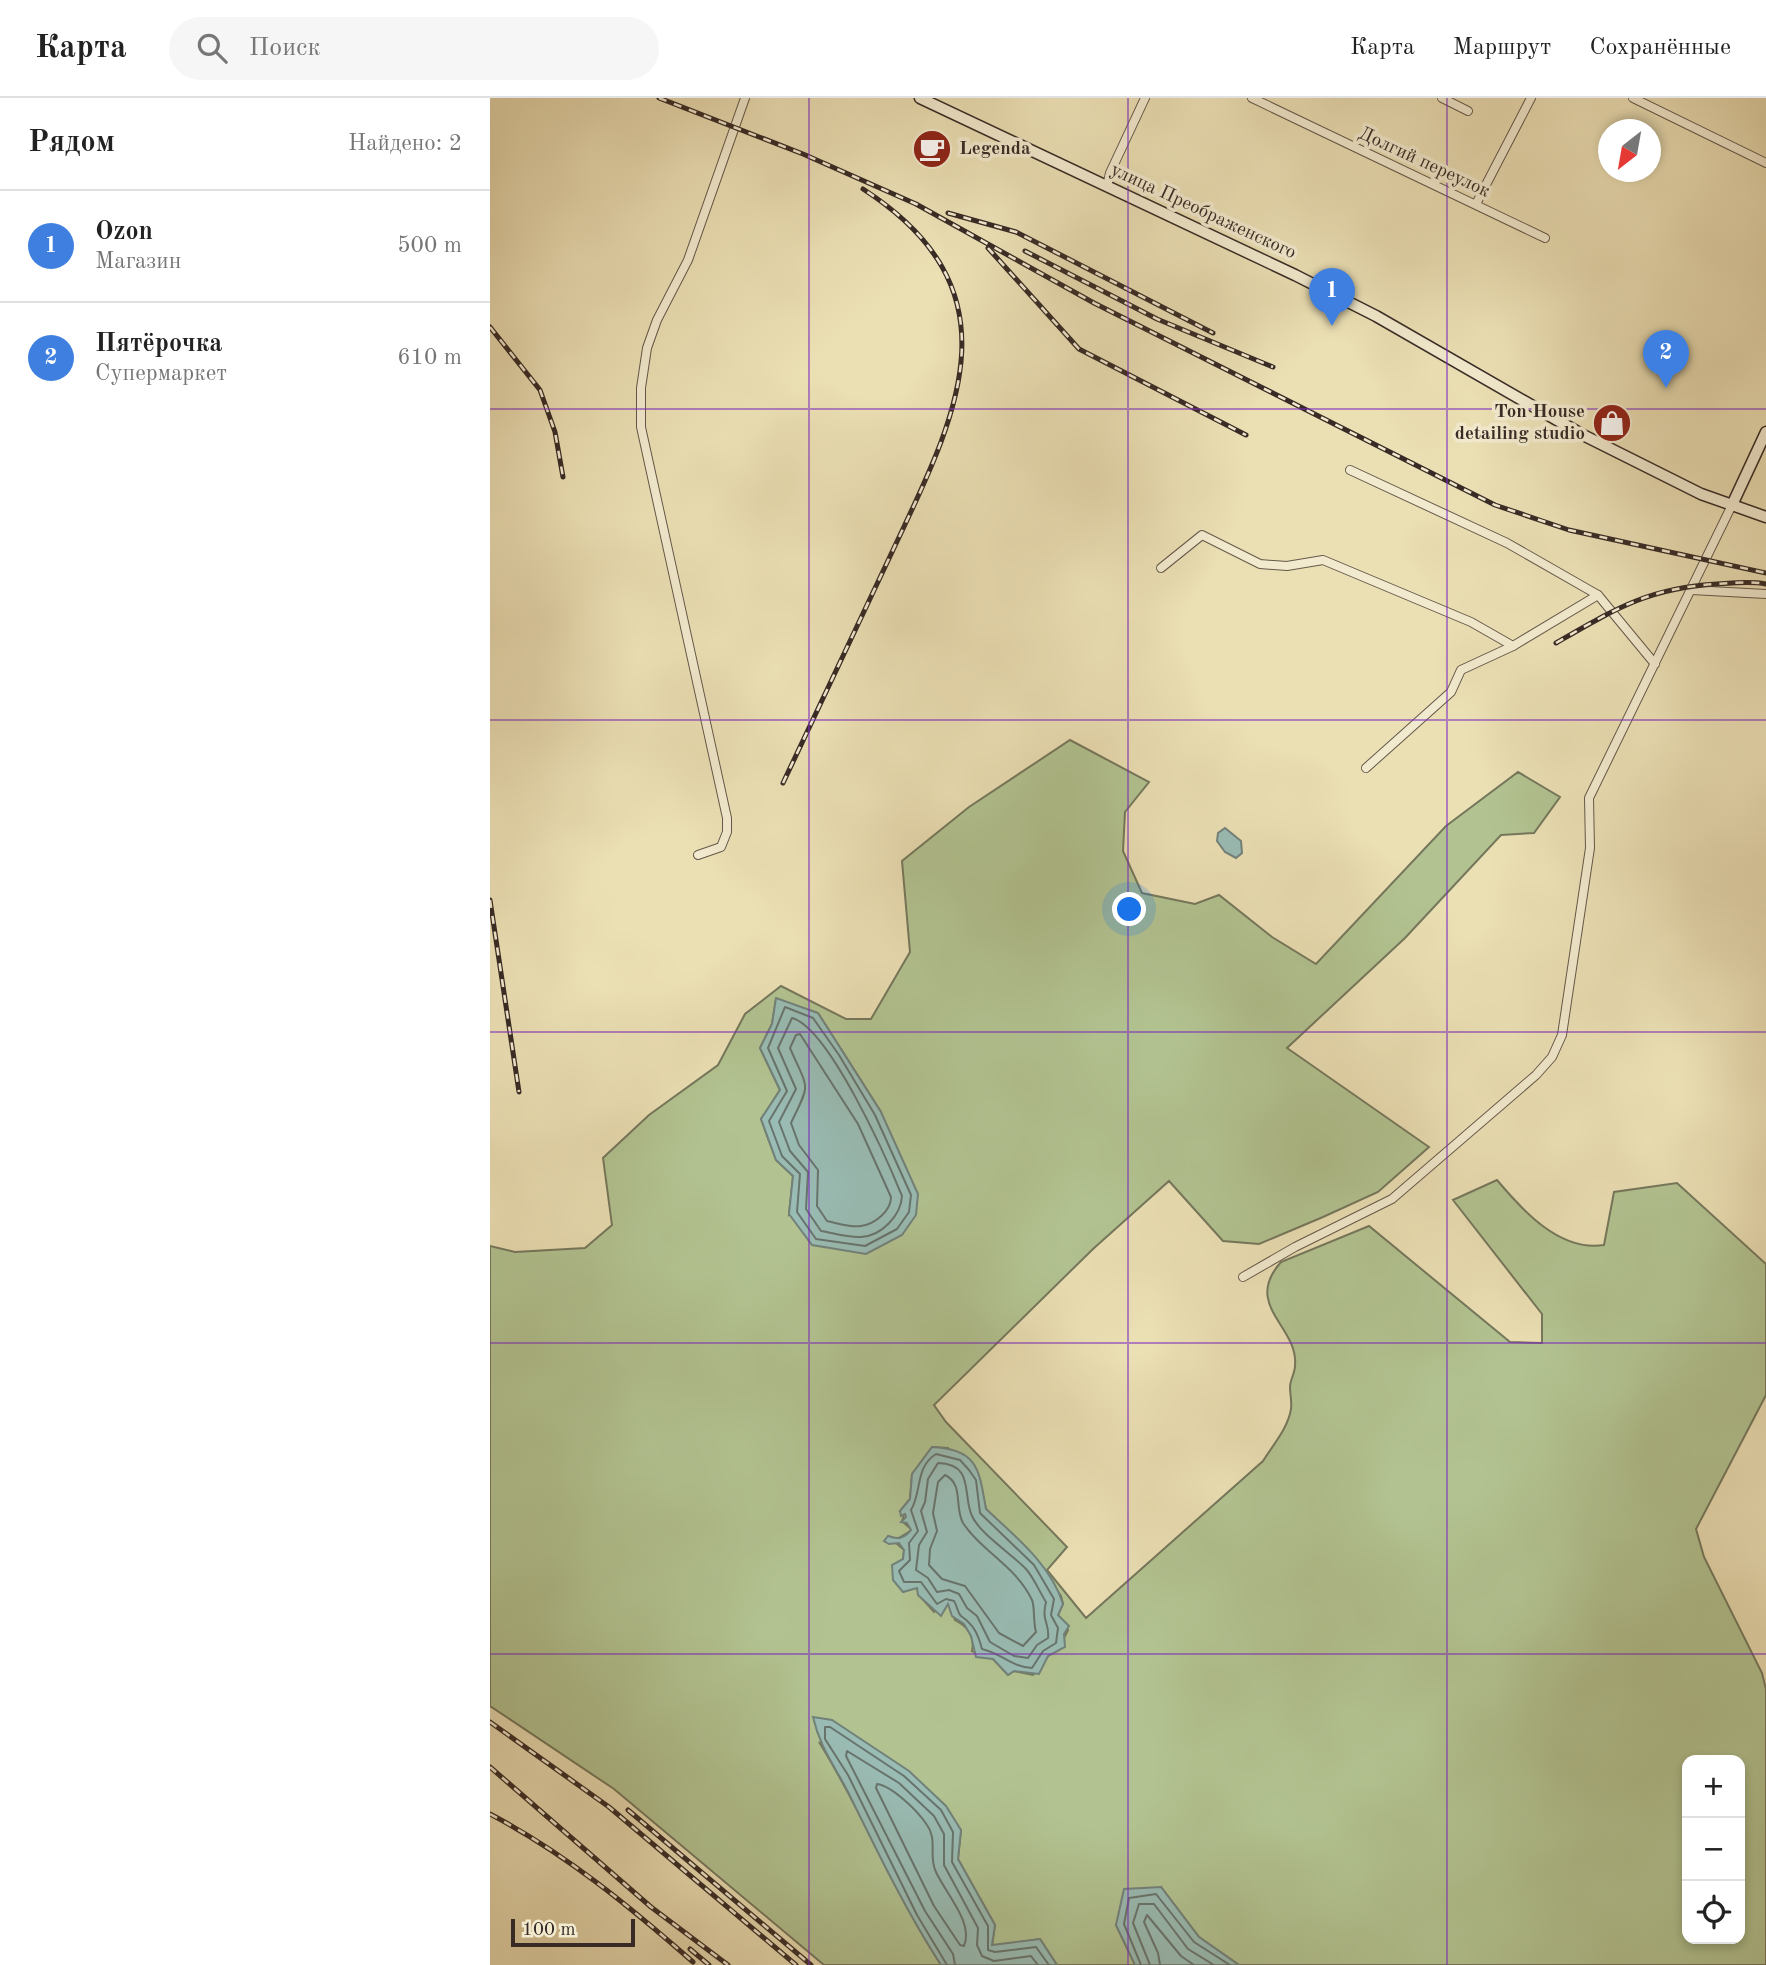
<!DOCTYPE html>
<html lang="ru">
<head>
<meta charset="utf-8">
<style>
  body { margin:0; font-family:"Old Standard TT",serif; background:#f6f6f6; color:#222 }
  .controls { position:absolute; right:21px; bottom:21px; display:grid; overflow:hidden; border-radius:14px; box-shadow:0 4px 10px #0003 }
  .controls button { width:63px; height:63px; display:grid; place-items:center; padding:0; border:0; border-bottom:2px solid #e0e0e0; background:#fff; color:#222; font:35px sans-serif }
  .compass { position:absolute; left:1108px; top:21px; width:63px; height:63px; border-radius:50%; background:#fff; box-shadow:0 4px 10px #0003; rotate:211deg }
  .scale { position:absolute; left:21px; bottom:18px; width:124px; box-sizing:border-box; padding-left:7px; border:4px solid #382b26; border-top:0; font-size:19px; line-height:24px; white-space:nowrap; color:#382b26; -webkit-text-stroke:5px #f2eace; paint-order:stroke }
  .you { position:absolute; left:640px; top:812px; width:24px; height:24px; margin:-18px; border:5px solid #fff; border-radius:50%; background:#1a73e8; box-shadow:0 0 0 10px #1a73e833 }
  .badge { display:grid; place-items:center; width:46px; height:46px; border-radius:50%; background:#111827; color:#fff; font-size:23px; font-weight:700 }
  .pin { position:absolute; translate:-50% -58px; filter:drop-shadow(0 2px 4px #0008) }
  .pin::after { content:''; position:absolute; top:37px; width:24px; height:21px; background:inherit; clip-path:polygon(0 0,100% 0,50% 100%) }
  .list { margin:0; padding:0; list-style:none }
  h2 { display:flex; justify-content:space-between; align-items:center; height:91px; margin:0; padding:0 28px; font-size:30px }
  h2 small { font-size:23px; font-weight:400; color:#767676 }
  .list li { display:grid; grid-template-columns:46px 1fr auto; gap:21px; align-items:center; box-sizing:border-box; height:112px; padding:0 28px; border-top:2px solid #e0e0e0 }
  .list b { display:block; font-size:26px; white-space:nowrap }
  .list p { margin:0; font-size:23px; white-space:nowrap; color:#767676 }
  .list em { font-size:23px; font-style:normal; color:#767676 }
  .icon { flex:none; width:38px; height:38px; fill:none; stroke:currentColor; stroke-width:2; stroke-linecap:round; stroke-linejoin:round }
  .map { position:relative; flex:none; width:1276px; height:1867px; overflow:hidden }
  header { display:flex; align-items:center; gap:42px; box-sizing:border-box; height:98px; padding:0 35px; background:#fff; border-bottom:2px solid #e0e0e0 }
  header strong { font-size:33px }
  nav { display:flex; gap:38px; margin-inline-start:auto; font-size:24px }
  .search { width:490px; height:63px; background:#f6f6f6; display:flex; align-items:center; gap:18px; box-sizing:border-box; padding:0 24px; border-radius:38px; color:#767676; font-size:26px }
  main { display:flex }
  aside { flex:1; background:#fff }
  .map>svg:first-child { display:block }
</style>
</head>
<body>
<header>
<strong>Карта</strong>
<div class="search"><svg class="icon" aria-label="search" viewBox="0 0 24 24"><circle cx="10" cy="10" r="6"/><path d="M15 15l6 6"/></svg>Поиск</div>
<nav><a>Карта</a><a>Маршрут</a><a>Сохранённые</a></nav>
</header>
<main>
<aside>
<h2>Рядом<small>Найдено: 2</small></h2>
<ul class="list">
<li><span class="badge" style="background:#3f7fe0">1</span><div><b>Ozon</b><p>Магазин</p></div><em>500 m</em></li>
<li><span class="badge" style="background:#3f7fe0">2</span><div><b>Пятёрочка</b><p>Супермаркет</p></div><em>610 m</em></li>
</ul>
</aside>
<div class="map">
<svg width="1276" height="1867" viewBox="0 0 1276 1867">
  <rect width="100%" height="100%" fill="#ebdfb4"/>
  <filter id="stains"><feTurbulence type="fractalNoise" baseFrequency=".00286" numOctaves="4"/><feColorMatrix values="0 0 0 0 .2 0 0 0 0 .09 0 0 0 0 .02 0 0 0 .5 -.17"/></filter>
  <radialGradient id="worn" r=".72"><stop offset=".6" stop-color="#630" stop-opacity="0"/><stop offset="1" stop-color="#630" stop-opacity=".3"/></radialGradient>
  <path fill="#b2c391" stroke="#75775c" stroke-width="2" fill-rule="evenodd" d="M580 642 659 684 635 714 633 753 652 795 705 806 729 797 782 839 826 866 956 728 1028 674 1070 699 1044 735 1011 737 915 840 797 950 939 1049 888 1094 833 1119 769 1146 733 1143 679 1083 603 1151 444 1307 456 1324 577 1449 557 1472 596 1520 773 1363C783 1347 798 1330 801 1311 802 1304 800 1296 800 1289 800 1282 805 1275 805 1268 809 1228 752 1208 791 1164L879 1128 1020 1244 1052 1245V1216L963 1102 1007 1082C1033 1113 1070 1154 1114 1147L1124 1094 1187 1085 1276 1166V1297L1206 1431 1214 1459 1272 1575 1276 1591V1867H749L709 1839 671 1789 626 1827 645 1867H567L550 1841 502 1848 505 1827 468 1761 471 1732 329 1644C374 1716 405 1796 451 1867H334L124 1691 0 1608V1148L25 1154 95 1150 122 1127 113 1060 159 1017 228 967 255 916 291 888 356 921H381L420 854 412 763 479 709ZM286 901 328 915 391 1014 299 1116 303 1078 286 1062 271 1021 290 992 270 950 282 926ZM442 1349 458 1350 493 1398 496 1411 533 1447 571 1498 573 1506 568 1517 578 1532 568 1552 558 1558 543 1577 524 1573 518 1577 503 1561 482 1553C485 1539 478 1528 465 1522L458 1505 444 1514 429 1497 427 1490H419L409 1465 413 1461 414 1452 398 1438 407 1441 422 1432 412 1423 415 1415 410 1413 420 1401 422 1376ZM1197 1662H1250V1841H1197Z"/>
  <g fill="#99bcb4" stroke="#72827b" stroke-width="2">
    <polygon points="735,730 751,743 752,755 746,760 735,754 727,743 728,735"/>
    <polygon points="286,900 328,915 391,1014 428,1096 426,1117 412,1137 376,1156 322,1147 299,1116 303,1078 286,1062 271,1021 290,992 270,950 282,926"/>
    <path d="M442 1349C489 1351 489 1373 496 1411 525 1438 561 1467 573 1506L568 1517 579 1528 574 1536 575 1549 558 1558 549 1576 524 1573 518 1577 503 1561 486 1559 481 1538 474 1526 462 1518 458 1506 451 1518 428 1497 427 1490 413 1494 403 1482 402 1467 413 1461 414 1452 409 1445 399 1446 394 1443 398 1438C409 1442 414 1440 421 1432L417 1425 411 1424 416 1419 415 1416 411 1418 410 1413 420 1401 422 1376Z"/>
    <path d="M323 1619 342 1622 419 1673 456 1708 471 1732 468 1761 505 1827 502 1847 550 1841 567 1867H451C416 1813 388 1755 359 1696 345 1668 330 1650 323 1619Z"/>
    <polygon points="671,1789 709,1839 749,1867 645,1867 626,1827 634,1791"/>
  </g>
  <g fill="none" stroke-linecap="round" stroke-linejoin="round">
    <g stroke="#68746d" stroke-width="2">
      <polygon points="295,909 323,920 349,957 385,1017 421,1097 419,1114 407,1131 375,1148 326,1141 307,1114 310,1076 292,1058 279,1023 297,993 278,950"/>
      <path d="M302 920C339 930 397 1061 412 1098 411 1117 392 1138 371 1139 359 1140 343 1135 331 1133L316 1111 318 1074 300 1053 289 1024 306 991 288 950Z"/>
      <path d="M310 936 368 1026 401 1099C401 1113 385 1126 371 1128 361 1130 347 1125 337 1123L327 1108 328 1072 309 1047 301 1025C321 983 319 994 300 950L306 937Z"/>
      <path d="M446 1356 470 1362 479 1372 486 1382 490 1415 544 1467 564 1501 561 1517 568 1530 566 1545 553 1553 542 1570C519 1568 513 1556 492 1551 488 1536 484 1527 471 1518 467 1514 467 1507 464 1503L456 1501 447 1506 431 1484H414L409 1473 420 1462 419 1445 428 1433 421 1412C432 1394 425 1369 446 1356Z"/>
      <path d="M448 1365C485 1366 472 1397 482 1418 490 1436 522 1456 536 1471 544 1480 549 1493 556 1504 551 1523 560 1526 558 1540L547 1547 538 1560 524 1558 500 1544 487 1518 477 1510 469 1496 459 1492 447 1494 438 1480 426 1472 429 1447 437 1434 431 1413 435 1404 438 1381Z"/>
      <path d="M455 1377C474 1386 464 1409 473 1425 491 1453 526 1468 542 1502 545 1509 543 1524 546 1534L533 1548 509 1535 475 1488 452 1481 439 1467 440 1451 447 1433 443 1415 448 1384Z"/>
      <path d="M387 1686C402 1688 428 1713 437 1727 448 1742 438 1758 446 1774 456 1796 484 1825 474 1848L470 1847 444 1808 386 1690Z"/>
      <polyline points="457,1867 427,1817 358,1677 335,1641 335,1629 340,1629 414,1678 451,1712 463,1734 462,1764 498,1828 498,1852 505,1854 546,1849 559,1867"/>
      <polyline points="465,1867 463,1856 435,1813 356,1658 357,1653 409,1685 444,1718 454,1736 454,1767 488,1830 487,1847 492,1858 504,1863 541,1858 548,1867"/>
      <polyline points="651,1867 634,1826 639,1800 666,1796 704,1844 740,1867"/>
      <polyline points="660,1867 643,1825 649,1806 664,1806 698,1851 724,1867"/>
      <polyline points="670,1867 668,1855 654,1824 657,1817 691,1858 704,1867"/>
    </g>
    <g stroke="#65584a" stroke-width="10">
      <g id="street">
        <polyline points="762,0 1055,140"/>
        <polyline points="952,0 978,13"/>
        <polyline points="1143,0 1276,65"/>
        <polyline points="617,88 620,75 655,0"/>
        <polyline points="986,106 1041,0"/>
        <polyline points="860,372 1017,445 1108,497"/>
        <polyline points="671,470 712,437 770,466 797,468 833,462 981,524 1023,548 1108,497 1165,566"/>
        <polyline points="1201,492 1276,496"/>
        <polyline points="876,670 961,594 971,572 1023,548"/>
        <polyline points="208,757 231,749 237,734 237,720 151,329 151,290 157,250 167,222 198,162 255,0"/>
        <polyline points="753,1179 805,1149 902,1101 1046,977 1062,959 1072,937 1100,750 1099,700 1242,407"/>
      </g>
    </g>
    <g stroke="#382b26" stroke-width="13">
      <g id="secondary">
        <polyline points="430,0 805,177 886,218 1093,337 1211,396 1276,419"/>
        <polyline points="1242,407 1276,334"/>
      </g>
    </g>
    <use href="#street" stroke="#f2eace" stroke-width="8"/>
    <use href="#secondary" stroke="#f2eace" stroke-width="10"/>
    <g stroke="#382b26" stroke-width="5">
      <g id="rail">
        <polyline points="169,0 313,56 426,106 604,205 1005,407 1079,432 1276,475"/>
        <polyline points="458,115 526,134 723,235"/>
        <polyline points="498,150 589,251 756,337"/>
        <polyline points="535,153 667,221 783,269"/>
        <polyline points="0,229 50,292 65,334 73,379"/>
        <path d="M1066 545C1125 511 1158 490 1227 486 1243 485 1260 483 1276 486"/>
        <path d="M293 685C327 613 361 541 395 469 460 329 539 198 373 91"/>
        <polyline points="0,802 29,994"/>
        <polyline points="0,1624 119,1709 306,1867"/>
        <polyline points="0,1669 161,1809 238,1867"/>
        <polyline points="138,1712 321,1867"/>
        <path d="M0 1716C76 1756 139 1808 203 1864"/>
        <polyline points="200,1851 219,1867"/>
      </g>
    </g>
    <use href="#rail" stroke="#f2eace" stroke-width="2.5" stroke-dasharray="8" stroke-linecap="butt"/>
  </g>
  <path fill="none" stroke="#7b2cbf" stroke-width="2" stroke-opacity="0.55" d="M319 0V1867M638 0V1867M957 0V1867M0 311H1276M0 622H1276M0 934H1276M0 1245H1276M0 1556H1276"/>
  <defs>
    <g id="cafe-disc" transform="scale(2.0125)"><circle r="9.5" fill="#8f2418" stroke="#f2eace"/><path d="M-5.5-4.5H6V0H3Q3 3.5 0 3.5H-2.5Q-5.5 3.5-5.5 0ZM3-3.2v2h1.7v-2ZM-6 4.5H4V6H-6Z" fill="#fff"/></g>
    <g id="shop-disc" transform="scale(2.0125)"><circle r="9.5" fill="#8f2418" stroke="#f2eace"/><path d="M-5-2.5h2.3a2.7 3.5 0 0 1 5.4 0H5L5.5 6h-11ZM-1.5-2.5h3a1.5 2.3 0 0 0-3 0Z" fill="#fff"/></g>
  </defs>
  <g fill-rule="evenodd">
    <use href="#cafe-disc" x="442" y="51"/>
    <use href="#shop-disc" x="1122" y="325"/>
  </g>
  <g text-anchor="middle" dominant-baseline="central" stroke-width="7" stroke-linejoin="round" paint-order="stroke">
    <g font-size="19" font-weight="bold" fill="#382b26" stroke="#f2eace" text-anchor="start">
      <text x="469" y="51">Legenda</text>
      <text x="1095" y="314" text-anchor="end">Ton House<tspan x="1095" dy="22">detailing studio</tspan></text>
    </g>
    <g font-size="19" fill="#382b26" stroke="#f2eace">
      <text transform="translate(934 65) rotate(25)">Долгий переулок</text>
      <text transform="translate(713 114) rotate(25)">улица Преображенского</text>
    </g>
  </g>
  <rect width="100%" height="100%" filter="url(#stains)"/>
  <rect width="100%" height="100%" fill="url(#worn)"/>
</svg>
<div class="controls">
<button>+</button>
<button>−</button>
<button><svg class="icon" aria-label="locate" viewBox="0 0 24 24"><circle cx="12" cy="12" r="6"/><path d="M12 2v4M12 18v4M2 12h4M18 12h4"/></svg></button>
</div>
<svg class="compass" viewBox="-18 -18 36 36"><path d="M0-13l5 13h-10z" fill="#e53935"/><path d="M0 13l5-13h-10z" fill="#767676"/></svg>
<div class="scale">100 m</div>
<div class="you"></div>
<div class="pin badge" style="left:842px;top:228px;background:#3f7fe0">1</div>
<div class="pin badge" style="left:1176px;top:290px;background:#3f7fe0">2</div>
</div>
</main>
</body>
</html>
